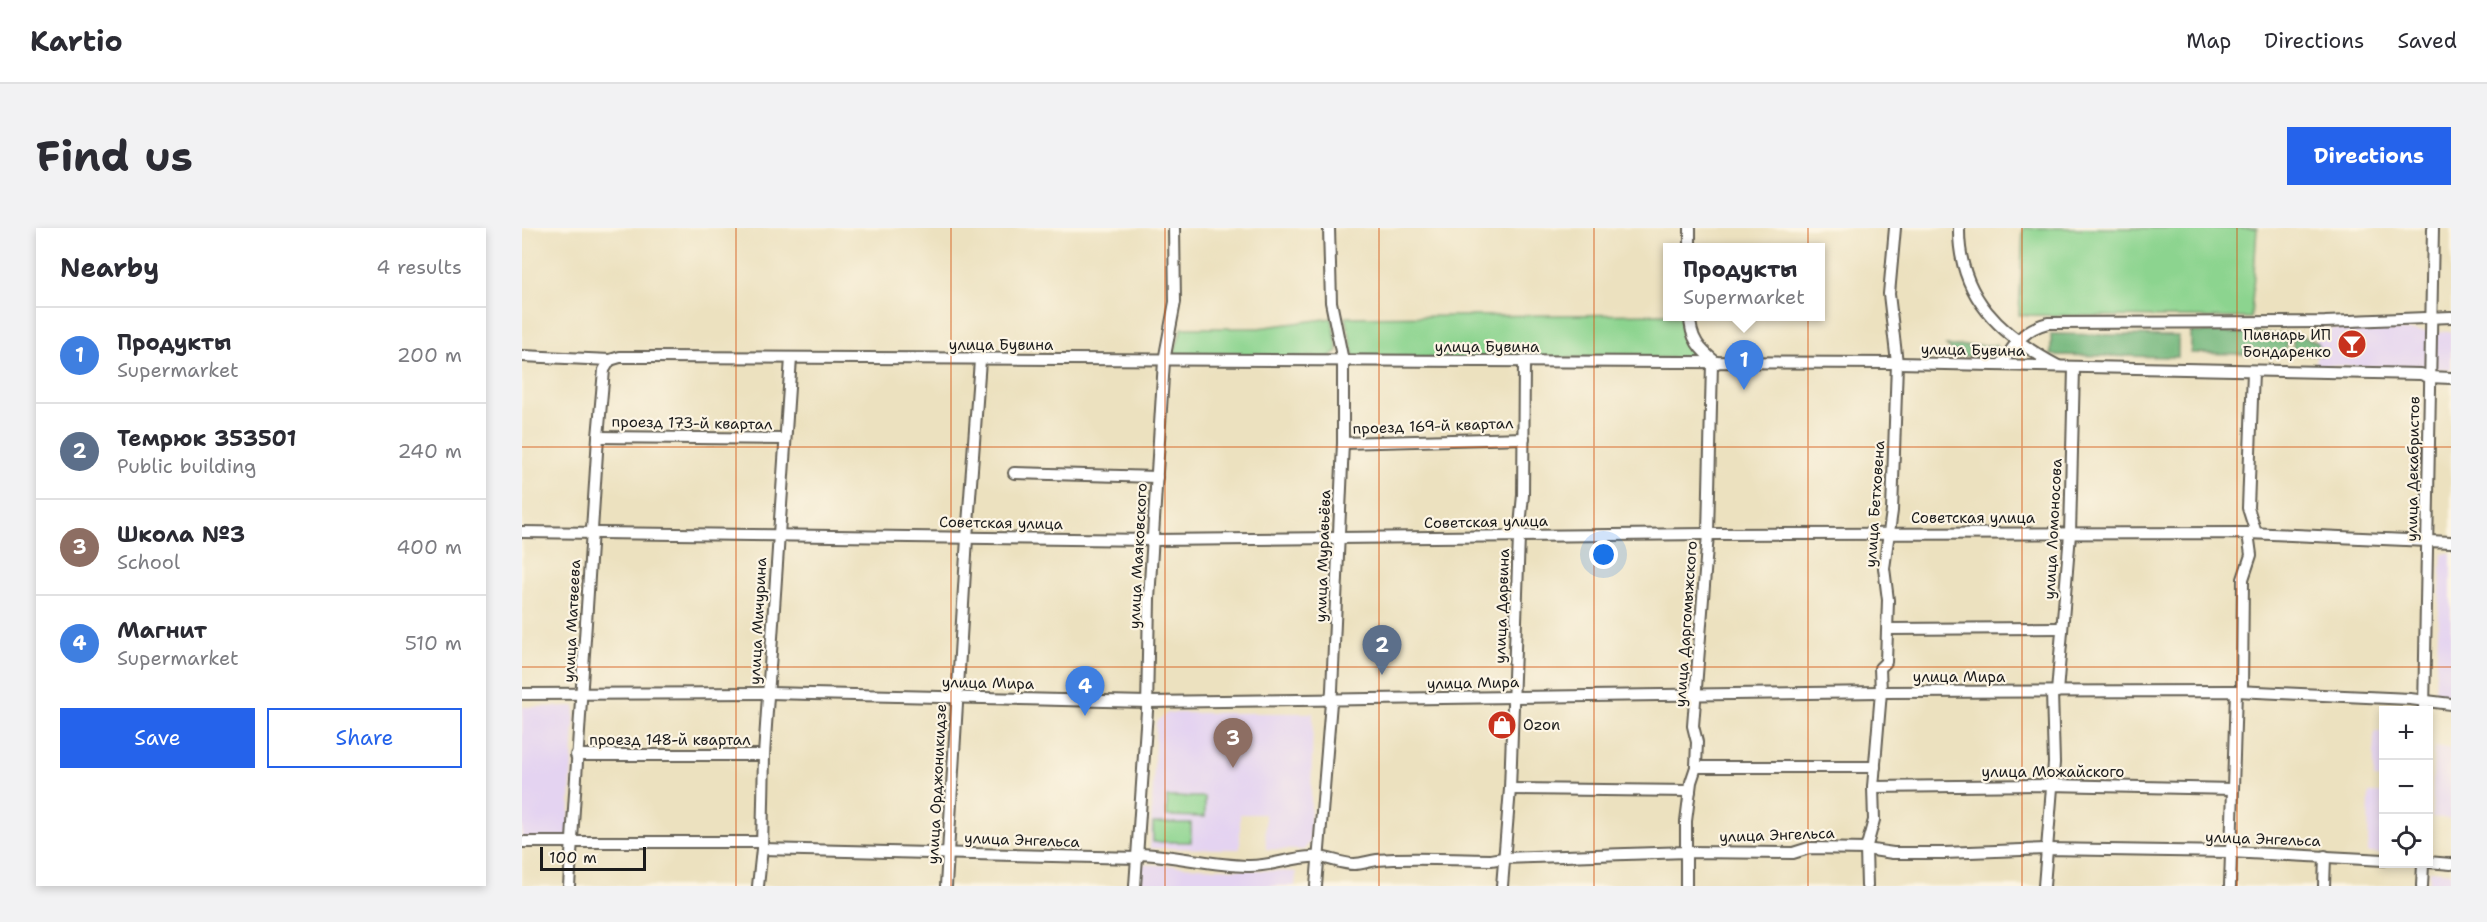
<!DOCTYPE html>
<html lang="en">
<head>
<meta charset="utf-8">
<style>
  body { margin:0; font-family:"Shantell Sans",sans-serif; background:#f2f2f3; color:#2b2b33 }
  .controls { position:absolute; right:18px; bottom:18px; display:grid; overflow:hidden; border-radius:0px; box-shadow:0 3px 9px #0003 }
  .controls button { width:54px; height:54px; display:grid; place-items:center; padding:0; border:0; border-bottom:2px solid #e1e1e2; background:#fff; color:#2b2b33; font:30px sans-serif }
  .scale { position:absolute; left:18px; bottom:15px; width:106px; box-sizing:border-box; padding-left:6px; border:3px solid #1c1c1c; border-top:0; font-size:16px; line-height:21px; white-space:nowrap; color:#1c1c1c; -webkit-text-stroke:4px #fcf5e5; paint-order:stroke }
  .you { position:absolute; left:1082px; top:327px; width:21px; height:21px; margin:-15px; border:4px solid #fff; border-radius:50%; background:#1a73e8; box-shadow:0 0 0 9px #1a73e833 }
  .badge { display:grid; place-items:center; width:39px; height:39px; border-radius:50%; background:#2563eb; color:#fff; font-size:20px; font-weight:700 }
  .pin { position:absolute; translate:-50% -50px; filter:drop-shadow(0 2px 3px #0008) }
  .pin::after { content:''; position:absolute; top:32px; width:21px; height:18px; background:inherit; clip-path:polygon(0 0,100% 0,50% 100%) }
  .popup { position:absolute; left:1141px; top:15px; width:162px; height:78px; box-sizing:border-box; display:grid; place-content:center; border-radius:0px; background:#fff; filter:drop-shadow(0 2px 4px #0005); font-size:20px; white-space:nowrap; color:#7c7c81 }
  .popup b { font-size:22px; color:#2b2b33 }
  .popup::after { content:''; position:absolute; left:50%; top:100%; margin-left:-12px; border:12px solid transparent; border-top-color:#fff }
  .list { margin:0; padding:0; list-style:none }
  h2 { display:flex; justify-content:space-between; align-items:center; height:78px; margin:0; padding:0 24px; font-size:26px }
  h2 small { font-size:20px; font-weight:400; color:#7c7c81 }
  .list li { display:grid; grid-template-columns:39px 1fr auto; gap:18px; align-items:center; box-sizing:border-box; height:96px; padding:0 24px; border-top:2px solid #e1e1e2 }
  .list b { display:block; font-size:22px; white-space:nowrap }
  .list p { margin:0; font-size:20px; white-space:nowrap; color:#7c7c81 }
  .list em { font-size:20px; font-style:normal; color:#7c7c81 }
  .actions { display:flex; gap:12px; padding:18px 24px }
  .actions a { flex:1; padding:14px 0; border:2px solid #2563eb; border-radius:0px; text-align:center; font-size:21px; color:#2563eb }
  .actions .main { background:#2563eb; color:#fff }
  .icon { flex:none; width:33px; height:33px; fill:none; stroke:currentColor; stroke-width:2; stroke-linecap:round; stroke-linejoin:round }
  .map { position:relative; flex:none; width:1929px; height:658px; overflow:hidden; border-radius:0px }
  header { display:flex; align-items:center; gap:36px; box-sizing:border-box; height:84px; padding:0 30px; background:#fff; border-bottom:2px solid #e1e1e2 }
  header strong { font-size:28px }
  nav { display:flex; gap:33px; margin-inline-start:auto; font-size:21px }
  .intro { display:flex; align-items:center; justify-content:space-between; box-sizing:border-box; height:144px; padding:0 36px }
  h1 { margin:0; font-size:42px }
  .button { padding:15px 27px; border-radius:0px; background:#2563eb; color:#fff; font-size:21px; font-weight:700 }
  main { display:flex; gap:36px; padding:0 36px }
  aside { flex:1; background:#fff; border-radius:0px; box-shadow:0 3px 9px #0003 }
  .map>svg:first-child { display:block }
</style>
</head>
<body>
<header>
<strong>Kartio</strong>
<nav><a>Map</a><a>Directions</a><a>Saved</a></nav>
</header>
<div class="intro"><h1>Find us</h1><a class="button">Directions</a></div>
<main>
<aside>
<h2>Nearby<small>4 results</small></h2>
<ul class="list">
<li><span class="badge" style="background:#3f7fe0">1</span><div><b>Продукты</b><p>Supermarket</p></div><em>200 m</em></li>
<li><span class="badge" style="background:#5c6f8a">2</span><div><b>Темрюк 353501</b><p>Public building</p></div><em>240 m</em></li>
<li><span class="badge" style="background:#8d6e63">3</span><div><b>Школа №3</b><p>School</p></div><em>400 m</em></li>
<li><span class="badge" style="background:#3f7fe0">4</span><div><b>Магнит</b><p>Supermarket</p></div><em>510 m</em></li>
</ul>
<div class="actions"><a class="main">Save</a><a>Share</a></div>
</aside>
<div class="map">
<svg width="1929" height="658" viewBox="0 0 1929 658">
  <rect width="100%" height="100%" fill="#fcf5e5"/>
  <filter id="ink" filterUnits="userSpaceOnUse"><feTurbulence type="fractalNoise" baseFrequency=".0167" numOctaves="2"/><feDisplacementMap in="SourceGraphic" scale="12" xChannelSelector="R" yChannelSelector="G"/><feConvolveMatrix kernelMatrix="1 2 1 2 8 2 1 2 1" color-interpolation-filters="sRGB"/></filter>
  <filter id="wash" filterUnits="userSpaceOnUse"><feTurbulence type="fractalNoise" baseFrequency=".008" numOctaves="4" result="noise"/><feDisplacementMap in="SourceGraphic" scale="24" xChannelSelector="R" yChannelSelector="G"/><feGaussianBlur stdDeviation="1.35" result="paint"/><feColorMatrix in="noise" values="0 0 0 0 0 0 0 0 0 0 0 0 0 0 0 0 0 1.4 0 .05"/><feComposite in="paint" operator="in"/></filter>
  <g filter="url(#wash)">
    <rect width="100%" height="100%" fill="#ece1bf"/>
    <g fill="#e4d3f1">
      <polygon points="1795,100 1929,104 1929,141 1794,137"/>
      <polygon points="1920,325 1929,325 1929,469 1913,467"/>
      <polygon points="53,478 46,612 0,611 0,479"/>
      <polygon points="646,485 791,485 788,614 782,622 744,621 743,586 718,586 718,621 628,620 634,494"/>
      <rect x="1852" y="504" width="9" height="46"/>
      <polygon points="1918,519 1929,521 1929,591 1910,589 1912,520"/>
      <polygon points="1847,565 1861,565 1861,625 1846,625"/>
      <polygon points="618,636 774,644 773,658 617,658"/>
      <polygon points="1908,642 1929,644 1929,658 1907,658"/>
    </g>
    <g fill="#8cd48f" stroke="#547856" stroke-width="1.5">
      <polygon points="1501,0 1735,0 1729,90 1497,87"/>
      <polygon points="1145,86 1146,88 1165,89 1169,130 832,130 824,89"/>
      <polygon points="810,90 816,124 808,129 660,129 652,126 660,100 736,100"/>
      <polygon points="645,569 683,569 683,589 645,588"/>
      <rect x="631" y="595" width="38" height="19"/>
    </g>
    <g fill="#71b67a" stroke="#46694b" stroke-width="1.5">
      <polygon points="1669,104 1765,106 1764,127 1669,125"/>
      <polygon points="1771,105 1795,114 1799,127 1771,126"/>
      <polygon points="1529,106 1656,108 1656,129 1529,127"/>
      <polygon points="1474,117 1476,130 1436,128 1424,118"/>
    </g>
  </g>
  <g filter="url(#ink)">
    <g fill="none" stroke-linecap="round" stroke-linejoin="round">
      <g stroke="#656155" stroke-width="14">
        <g id="minor">
          <path d="M1437 0C1436 69 1480 108 1536 138"/>
          <polyline points="1168,20 1168,0"/>
          <path d="M1168 88C1168 111 1178 122 1195 135"/>
          <polyline points="0,128 88,132 98,129 122,129 1375,135 1899,146 1907,149 1929,150"/>
          <path d="M1479 137C1493 117 1499 102 1526 95L1803 94 1929 89"/>
          <polyline points="1731,143 1726,280 1734,305"/>
          <polyline points="76,209 263,211"/>
          <polyline points="821,215 1002,210"/>
          <polyline points="492,245 635,249"/>
          <polyline points="0,304 631,312 1186,306 1726,305 1929,314"/>
          <polyline points="1366,401 1540,400"/>
          <polyline points="1720,463 1721,351 1729,327 1726,305"/>
          <polyline points="1535,464 1548,306 1552,140"/>
          <polyline points="0,466 247,465 625,474 1359,464 1714,463 1888,471 1929,476"/>
          <polyline points="1902,482 1911,0"/>
          <polyline points="54,527 242,527"/>
          <polyline points="1174,539 1353,539"/>
          <polyline points="1351,559 1528,557 1711,561"/>
          <polyline points="988,561 1168,563"/>
          <polyline points="0,614 240,614"/>
          <polyline points="240,621 616,630"/>
          <path d="M616 626C653 627 688 637 725 638 747 639 767 630 788 629 804 627 817 636 832 636 840 636 847 633 855 632 891 629 933 632 969 632L981 630 1166 624 1271 625 1287 620 1344 621 1371 625H1422L1524 621 1708 624 1862 632"/>
          <polyline points="1906,634 1929,636"/>
          <polyline points="47,658 76,209 82,142 88,132"/>
          <polyline points="236,658 240,621 242,527 269,130"/>
          <polyline points="424,658 445,310 458,132"/>
          <polyline points="613,658 625,483 627,371 642,133 653,74 652,0"/>
          <polyline points="794,658 810,462 821,215 821,133 809,74 807,0"/>
          <polyline points="980,658 988,561 997,309 1001,267 1002,134"/>
          <polyline points="1164,658 1164,593 1169,554 1174,539 1175,514 1171,498 1186,306 1190,135"/>
          <polyline points="1345,658 1344,621 1352,592 1351,559 1359,464 1358,440 1364,434 1366,372 1362,340 1370,283 1375,135 1367,66 1373,0"/>
          <polyline points="1522,658 1532,535 1530,464"/>
          <polyline points="1708,658 1714,463"/>
          <polyline points="1802,658 1803,628"/>
          <polyline points="1900,658 1901,636"/>
        </g>
      </g>
      <use href="#minor" stroke="#fff" stroke-width="10"/>
    </g>
  </g>
  <path fill="none" stroke="#d4530e" stroke-width="1.5" stroke-opacity="0.55" d="M214 0V658M429 0V658M643 0V658M857 0V658M1072 0V658M1286 0V658M1500 0V658M1715 0V658M0 219H1929M0 439H1929"/>
  <defs>
    <g id="bar-disc" transform="scale(1.5)"><circle r="9.5" fill="#c8321e" stroke="#fcf5e5"/><path d="M-6-5H6L.8 .8V4.5H3.5V6h-7V4.5H-.8V.8Z" fill="#fff"/></g>
    <g id="shop-disc" transform="scale(1.5)"><circle r="9.5" fill="#c8321e" stroke="#fcf5e5"/><path d="M-5-2.5h2.3a2.7 3.5 0 0 1 5.4 0H5L5.5 6h-11ZM-1.5-2.5h3a1.5 2.3 0 0 0-3 0Z" fill="#fff"/></g>
  </defs>
  <g fill-rule="evenodd">
    <use href="#bar-disc" x="1830" y="116"/>
    <use href="#shop-disc" x="980" y="497"/>
  </g>
  <g text-anchor="middle" dominant-baseline="central" stroke-width="4.5" stroke-linejoin="round" paint-order="stroke">
    <g font-size="15" fill="#1c1c1c" stroke="#fcf5e5" text-anchor="end">
      <text x="1809" y="107">Пивнарь ИП<tspan x="1809" dy="17">Бондаренко</tspan></text>
      <text x="1001" y="497" text-anchor="start">Ozon</text>
    </g>
    <g font-size="15" fill="#1c1c1c" stroke="#fcf5e5">
      <text x="479" y="117">улица Бувина</text>
      <text x="965" y="119">улица Бувина</text>
      <text transform="translate(1451 122) rotate(1)">улица Бувина</text>
      <text transform="translate(170 195) rotate(1)">проезд 173-й квартал</text>
      <text transform="translate(911 198) rotate(-2)">проезд 169-й квартал</text>
      <text transform="translate(1891 241) rotate(-89)">улица Декабристов</text>
      <text transform="translate(1353 276) rotate(-86)">улица Бетховена</text>
      <text x="1451" y="290">Советская улица</text>
      <text transform="translate(964 294) rotate(-1)">Советская улица</text>
      <text transform="translate(479 295) rotate(1)">Советская улица</text>
      <text transform="translate(1531 301) rotate(-87)">улица Ломоносова</text>
      <text transform="translate(616 328) rotate(-87)">улица Маяковского</text>
      <text transform="translate(801 328) rotate(-88)">улица Муравьёва</text>
      <text transform="translate(980 378) rotate(-88)">улица Дарвина</text>
      <text transform="translate(50 393) rotate(-87)">улица Матвеева</text>
      <text transform="translate(236 393) rotate(-87)">улица Мичурина</text>
      <text transform="translate(1164 396) rotate(-86)">улица Даргомыжского</text>
      <text x="1437" y="449">улица Мира</text>
      <text transform="translate(466 455) rotate(1)">улица Мира</text>
      <text transform="translate(951 455) rotate(-1)">улица Мира</text>
      <text x="148" y="512">проезд 148-й квартал</text>
      <text x="1531" y="544">улица Можайского</text>
      <text transform="translate(415 556) rotate(-87)">улица Орджоникидзе</text>
      <text transform="translate(1255 607) rotate(-2)">улица Энгельса</text>
      <text transform="translate(1741 611) rotate(2)">улица Энгельса</text>
      <text transform="translate(500 612) rotate(2)">улица Энгельса</text>
    </g>
  </g>
</svg>
<div class="controls">
<button>+</button>
<button>−</button>
<button><svg class="icon" aria-label="locate" viewBox="0 0 24 24"><circle cx="12" cy="12" r="6"/><path d="M12 2v4M12 18v4M2 12h4M18 12h4"/></svg></button>
</div>
<div class="scale">100 m</div>
<div class="you"></div>
<div class="pin badge" style="left:1222px;top:162px;background:#3f7fe0">1</div>
<div class="popup"><b>Продукты</b>Supermarket</div>
<div class="pin badge" style="left:860px;top:447px;background:#5c6f8a">2</div>
<div class="pin badge" style="left:711px;top:540px;background:#8d6e63">3</div>
<div class="pin badge" style="left:563px;top:488px;background:#3f7fe0">4</div>
</div>
</main>
</body>
</html>
